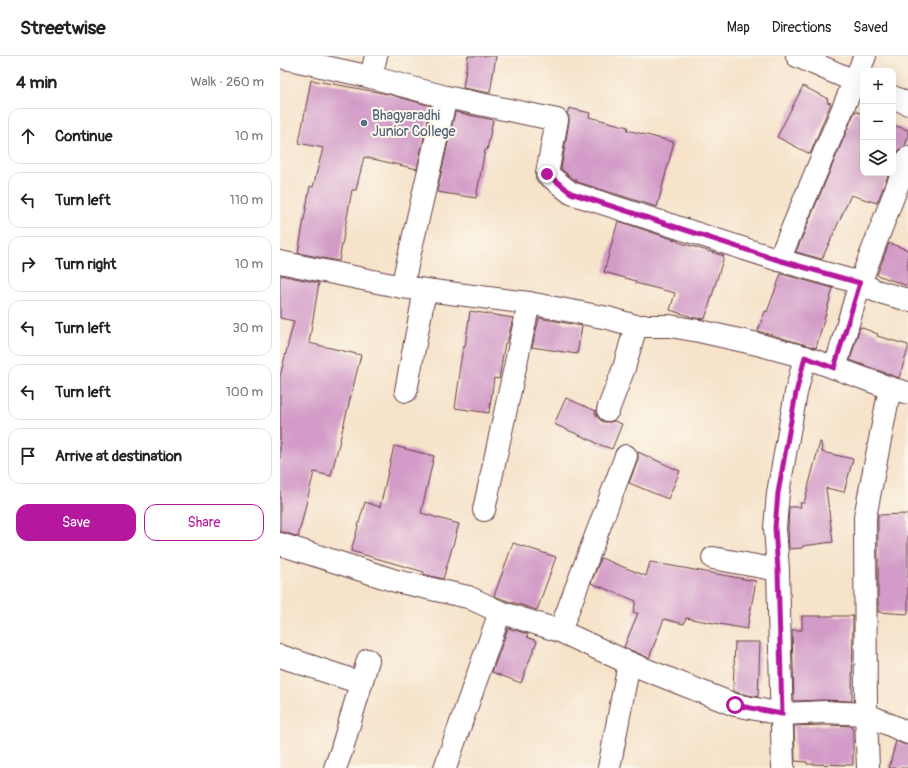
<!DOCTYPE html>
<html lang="en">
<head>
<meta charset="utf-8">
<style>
  body { margin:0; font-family:Pangolin,sans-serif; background:#f6f6f6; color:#222 }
  .controls { position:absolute; right:12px; top:12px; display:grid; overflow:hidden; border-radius:8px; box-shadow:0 4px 16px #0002 }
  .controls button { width:36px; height:36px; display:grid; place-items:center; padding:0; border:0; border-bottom:1px solid #e0e0e0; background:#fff; color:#222; font:20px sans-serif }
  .stop { position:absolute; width:12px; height:12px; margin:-9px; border:3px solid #b5179e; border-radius:50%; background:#fff }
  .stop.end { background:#b5179e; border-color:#fff; box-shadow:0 1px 4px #0008 }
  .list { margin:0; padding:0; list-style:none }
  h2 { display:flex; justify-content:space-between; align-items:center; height:52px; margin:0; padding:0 16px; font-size:17px }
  h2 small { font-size:13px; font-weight:400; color:#767676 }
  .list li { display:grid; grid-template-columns:26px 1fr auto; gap:12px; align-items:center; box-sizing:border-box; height:56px; margin:0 8px 8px; padding:0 8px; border:1px solid #e0e0e0; border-radius:12px }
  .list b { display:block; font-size:15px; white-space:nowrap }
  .list em { font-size:13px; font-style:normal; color:#767676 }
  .actions { display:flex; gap:8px; padding:12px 16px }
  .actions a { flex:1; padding:9px 0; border:1px solid #b5179e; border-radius:12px; text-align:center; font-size:14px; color:#b5179e }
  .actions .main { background:#b5179e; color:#fff }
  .icon { flex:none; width:22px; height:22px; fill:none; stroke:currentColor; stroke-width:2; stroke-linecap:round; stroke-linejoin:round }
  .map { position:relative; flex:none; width:628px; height:712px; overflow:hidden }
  header { display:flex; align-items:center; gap:24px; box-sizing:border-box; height:56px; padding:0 20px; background:#fff; border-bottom:1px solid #e0e0e0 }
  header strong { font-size:19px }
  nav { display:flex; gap:22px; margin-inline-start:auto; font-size:14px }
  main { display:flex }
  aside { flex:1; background:#fff }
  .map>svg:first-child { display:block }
</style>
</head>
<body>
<header>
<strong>Streetwise</strong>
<nav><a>Map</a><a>Directions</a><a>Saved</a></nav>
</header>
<main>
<aside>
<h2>4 min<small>Walk · 260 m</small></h2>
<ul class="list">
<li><svg class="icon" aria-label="ahead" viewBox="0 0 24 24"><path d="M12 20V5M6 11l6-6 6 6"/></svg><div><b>Continue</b></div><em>10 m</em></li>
<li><svg class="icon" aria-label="left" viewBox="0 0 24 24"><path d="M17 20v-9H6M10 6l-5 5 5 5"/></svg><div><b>Turn left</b></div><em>110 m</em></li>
<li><svg class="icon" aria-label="right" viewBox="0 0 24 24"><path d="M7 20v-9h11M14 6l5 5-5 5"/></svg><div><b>Turn right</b></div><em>10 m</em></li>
<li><svg class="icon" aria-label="left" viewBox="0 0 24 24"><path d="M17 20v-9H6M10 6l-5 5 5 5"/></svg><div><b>Turn left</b></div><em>30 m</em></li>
<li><svg class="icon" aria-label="left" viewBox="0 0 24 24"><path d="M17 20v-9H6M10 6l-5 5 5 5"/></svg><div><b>Turn left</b></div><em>100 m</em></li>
<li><svg class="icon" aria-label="arrive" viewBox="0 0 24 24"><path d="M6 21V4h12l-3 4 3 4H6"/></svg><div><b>Arrive at destination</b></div></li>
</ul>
<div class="actions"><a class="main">Save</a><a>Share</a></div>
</aside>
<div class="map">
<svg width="628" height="712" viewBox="0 0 628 712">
  <rect width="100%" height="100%" fill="#fbf7ec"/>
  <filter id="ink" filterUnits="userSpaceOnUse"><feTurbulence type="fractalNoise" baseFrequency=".025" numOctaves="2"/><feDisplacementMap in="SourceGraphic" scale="8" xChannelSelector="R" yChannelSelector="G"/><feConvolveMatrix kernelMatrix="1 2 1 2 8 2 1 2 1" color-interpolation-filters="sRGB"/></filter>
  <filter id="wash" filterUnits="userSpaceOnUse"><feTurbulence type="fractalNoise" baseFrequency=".012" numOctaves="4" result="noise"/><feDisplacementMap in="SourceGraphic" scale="16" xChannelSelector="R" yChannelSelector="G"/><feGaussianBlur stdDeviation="0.9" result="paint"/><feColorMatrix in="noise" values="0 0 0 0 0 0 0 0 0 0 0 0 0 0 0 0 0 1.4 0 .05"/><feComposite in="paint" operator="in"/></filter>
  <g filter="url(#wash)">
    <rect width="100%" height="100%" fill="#f6e3ca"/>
    <g id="blocks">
      <g fill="#d39bc8">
        <polygon points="188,0 216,0 210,37 183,32"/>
        <polygon points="31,24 108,38 151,50 137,113 84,101 76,134 72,134 59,205 18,197 30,130 33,131 43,92 19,87"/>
        <polygon points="523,30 548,43 547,46 551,47 530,98 497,81"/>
        <polygon points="289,52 310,57 309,61 348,71 347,74 394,86 377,151 297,126 297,124 293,123 281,113 289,66 289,60 287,58"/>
        <polygon points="575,55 583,58 583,117 609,117 597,147 571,139 542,203 516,196"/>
        <polygon points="175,56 213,64 207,94 205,94 196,142 157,136"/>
        <polygon points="613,69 628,74 628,81 625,90 620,93 616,98 613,106"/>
        <polygon points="338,165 398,185 398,186 444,200 425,263 415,262 390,254 395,237 355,227 356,225 324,216"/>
        <polygon points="609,187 628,194 628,230 597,219"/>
        <polygon points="501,218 553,232 536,292 478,275 485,255 487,256"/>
        <polygon points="0,219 39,227 29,287 81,299 51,420 34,416 18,481 4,476 0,476 0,320 14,265 0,262"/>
        <polygon points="190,255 233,262 227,287 225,287 219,323 214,322 209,357 175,352 180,317 179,316 183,291 185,291"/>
        <polygon points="259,262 302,270 297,298 252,291"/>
        <polygon points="580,271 598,278 597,280 628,289 628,293 619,322 570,304"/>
        <polygon points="286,342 316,355 315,357 318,362 323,366 330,366 334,365 342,368 332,393 315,387 315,386 274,368"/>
        <polygon points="540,386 541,386 542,396 573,403 564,436 546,432 553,486 523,490 523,492 509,493 508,472 509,451 521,451 520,447 524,447"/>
        <polygon points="114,390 154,400 141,457 179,468 163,523 143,518 144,516 71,495 85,446 100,451"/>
        <polygon points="358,396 400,415 388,443 349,427 358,404"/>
        <polygon points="628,458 628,558 598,556 598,459"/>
        <polygon points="233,487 276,501 257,554 225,544 214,540"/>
        <polygon points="321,502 366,520 370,506 476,525 467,573 406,562 404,568 384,563 369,602 344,591 358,557 353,557 356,545 311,527"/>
        <polygon points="522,560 573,560 572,645 544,644 514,645 512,574 522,574"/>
        <polygon points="228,572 248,578 247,581 257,585 241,627 212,616"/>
        <polygon points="455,586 480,586 478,641 459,637 453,635"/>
        <polygon points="545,669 572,670 572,673 573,673 573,709 527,708 527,706 515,705 514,670"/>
        <polygon points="616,685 623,688 628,689 628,712 609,712"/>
      </g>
    </g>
  </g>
  <g filter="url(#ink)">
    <use href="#blocks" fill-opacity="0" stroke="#643c43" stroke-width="1"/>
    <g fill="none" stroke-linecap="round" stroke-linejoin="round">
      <g stroke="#643c43" stroke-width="24">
        <g id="minor">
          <polyline points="517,0 583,29"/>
          <polyline points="0,1 91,21 166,41 277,64 267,118 291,137 499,204 580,227 596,235 628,244"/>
          <polyline points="91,21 96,0"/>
          <polyline points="613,41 628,48"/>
          <polyline points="499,204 585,0"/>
          <polyline points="0,206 122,231 249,247 328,262 356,270 390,270 419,275 477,288 525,301 610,332 628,337"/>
          <polyline points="122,231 166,41"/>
          <polyline points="555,312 580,227 628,102"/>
          <polyline points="126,335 145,234"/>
          <polyline points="328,354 344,312 356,270"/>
          <polyline points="204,454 249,247"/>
          <polyline points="0,488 116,525 188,541 220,556 280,575 349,607 455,649 502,658 545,656 586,658 628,677"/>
          <polyline points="433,502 498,514"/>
          <polyline points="280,575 346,400"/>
          <polyline points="0,600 81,627"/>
          <polyline points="55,712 61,696 88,604"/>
          <polyline points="165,712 220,556"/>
          <polyline points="329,712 349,607"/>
          <polyline points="503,712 498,514 495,472 498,437 516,337 525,301"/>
          <polyline points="588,712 586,658 585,461 610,332"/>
        </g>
      </g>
      <use href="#minor" stroke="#fff" stroke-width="22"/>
    </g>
  </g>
  <g fill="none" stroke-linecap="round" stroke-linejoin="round" filter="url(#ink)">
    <polyline stroke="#b5179e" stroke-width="5" points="267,118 291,137 498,204 580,227 554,312 525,301 516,337 498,437 495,472 498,514 502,658 455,649"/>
  </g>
  <circle fill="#5c6f8a" stroke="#fbf7ec" stroke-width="1.5" cx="84" cy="67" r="4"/>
  <g text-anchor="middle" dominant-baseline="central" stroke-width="4" stroke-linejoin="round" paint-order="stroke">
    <g font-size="14" fill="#4e5e75" stroke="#fbf7ec" text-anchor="start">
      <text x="92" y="59">Bhagyaradhi<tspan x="92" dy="16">Junior College</tspan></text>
    </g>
  </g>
</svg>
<div class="controls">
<button>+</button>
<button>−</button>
<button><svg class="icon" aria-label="layers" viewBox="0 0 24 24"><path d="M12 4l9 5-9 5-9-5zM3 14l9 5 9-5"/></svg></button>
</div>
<div class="stop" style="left:455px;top:649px"></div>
<div class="stop end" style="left:267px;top:118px"></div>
</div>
</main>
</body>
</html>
